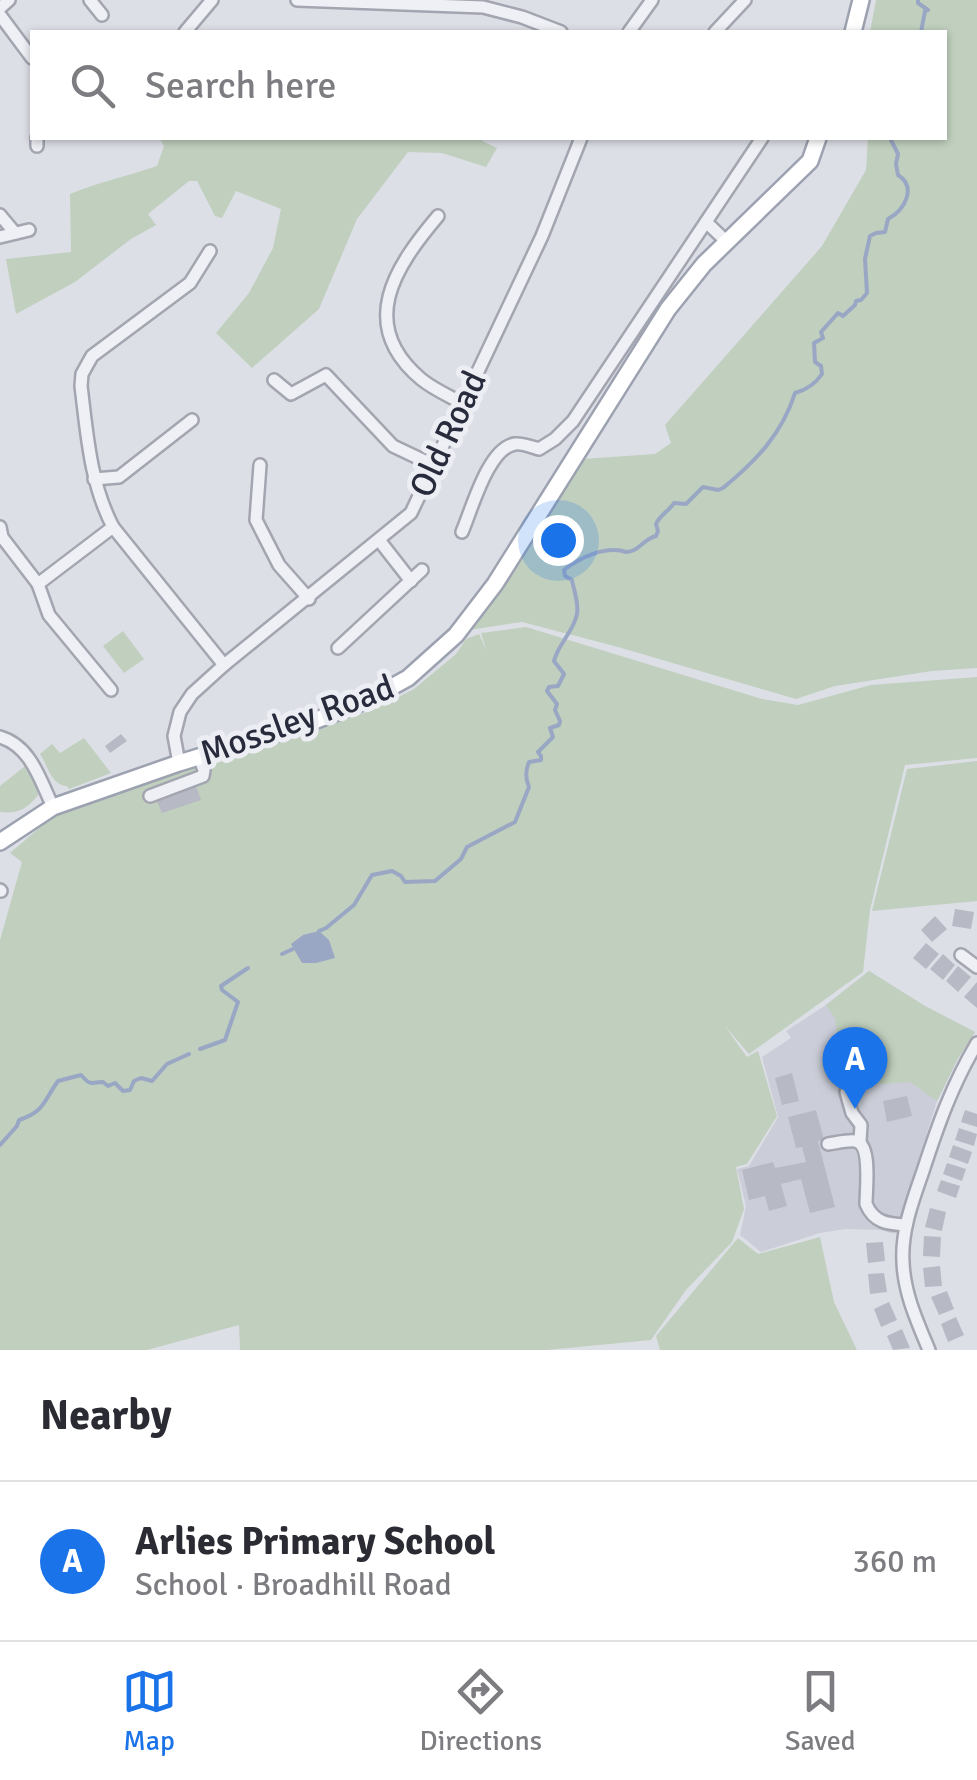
<!DOCTYPE html>
<html lang="en">
<head>
<meta charset="utf-8">
<style>
  body { margin:0; font-family:Signika,sans-serif; background:#f7f7f7; color:#2b2b33 }
  .you { position:absolute; left:558px; top:540px; width:35px; height:35px; margin:-25px; border:8px solid #fff; border-radius:50%; background:#1a73e8; box-shadow:0 0 0 15px #1a73e833 }
  .badge { display:grid; place-items:center; width:65px; height:65px; border-radius:50%; background:#1a73e8; color:#fff; font-size:32px; font-weight:700 }
  .pin { position:absolute; translate:-50% -82px; filter:drop-shadow(0 2px 5px #0008) }
  .pin::after { content:''; position:absolute; top:52px; width:35px; height:30px; background:inherit; clip-path:polygon(0 0,100% 0,50% 100%) }
  .list { margin:0; padding:0; list-style:none }
  h2 { display:flex; justify-content:space-between; align-items:center; height:130px; margin:0; padding:0 40px; font-size:42px }
  h2 small { font-size:32px; font-weight:400; color:#7c7c81 }
  .list li { display:grid; grid-template-columns:65px 1fr auto; gap:30px; align-items:center; box-sizing:border-box; height:160px; padding:0 40px; border-top:2px solid #e1e1e2 }
  .list b { display:block; font-size:38px; white-space:nowrap }
  .list p { margin:0; font-size:32px; white-space:nowrap; color:#7c7c81 }
  .list em { font-size:32px; font-style:normal; color:#7c7c81 }
  .icon { flex:none; width:55px; height:55px; fill:none; stroke:currentColor; stroke-width:2; stroke-linecap:round; stroke-linejoin:round }
  .map { position:relative; flex:none; width:977px; height:1350px; overflow:hidden }
  .search { position:absolute; background:#fff; box-shadow:0 2px 8px #0004; left:30px; right:30px; top:30px; height:110px; display:flex; align-items:center; gap:25px; box-sizing:border-box; padding:0 35px; border-radius:0px; color:#7c7c81; font-size:38px }
  .sheet { height:290px; background:#fff }
  nav { display:flex; justify-content:space-around; align-items:center; box-sizing:border-box; height:140px; border-top:2px solid #e1e1e2; background:#fff; font-size:28px; color:#7c7c81 }
  nav a { display:grid; justify-items:center; gap:5px }
  nav .on { color:#1a73e8 }
  .map>svg:first-child { display:block }
</style>
</head>
<body>
<div class="map">
<svg width="977" height="1350" viewBox="0 0 977 1350">
  <rect width="100%" height="100%" fill="#dddfe6"/>
  <polygon fill="#cbced8" points="869,971 925,1006 975,1032 957,1060 937,1101 895,1234 880,1230 846,1229 820,1233 761,1252 740,1235 746,1206 737,1169 749,1166 778,1117 762,1057 791,1038 786,1031 826,1005"/>
  <g fill="#c0cfbe">
    <polygon points="876,0 977,0 977,668 932,671 835,686 796,699 618,647 522,622 469,630 582,459 655,454 671,443 665,425 822,246 866,170 868,138 944,138 944,32 870,32"/>
    <path d="M159 138H483L482 141 497 148 486 167 442 153 408 152 357 219 319 309 252 368 216 333 249 293 273 248 281 209 236 191 222 218 215 216 197 181H189L148 214 156 225 131 239 75 282 16 314 6 259 71 252 70 194C99 182 128 176 157 166L164 146Z"/>
    <polygon points="526,627 762,699 798,705 871,685 977,677 977,758 905,765 870,910 863,972 749,1054 724,1025 747,1057 758,1051 777,1116 747,1164 736,1167 744,1209 732,1242 686,1290 651,1340 547,1350 240,1350 239,1325 147,1350 0,1350 0,940 22,862 10,853 51,818 213,759 371,711 414,689 456,654 466,639 479,634 486,650 481,633"/>
    <polygon points="123,631 144,659 124,673 103,646"/>
    <path d="M84 738 111 773 69 789 67 786C51 785 48 766 40 754L52 744 60 753Z"/>
    <polygon points="977,761 977,901 872,911 907,769"/>
    <path d="M25 766 35 780 38 795C27 809 18 814 0 812V786Z"/>
    <polygon points="869,971 925,1006 975,1032 957,1060 937,1101 910,1082 867,1085 865,1059 839,1053 835,1018 826,1005"/>
    <polygon points="820,1237 834,1302 857,1350 660,1350 656,1336 738,1238 758,1254"/>
  </g>
  <polygon fill="#99a7c5" points="319,931 329,940 335,958 316,963 302,963 291,944 303,935"/>
  <g fill="none" stroke-linecap="round" stroke-linejoin="round">
    <g stroke="#99a7c5" stroke-width="4">
      <polyline points="918,0 918,3 928,10 925,11 921,32"/>
      <path d="M319 931 326 928 354 905 372 875 392 871 401 876 405 882 435 881 461 859 467 847 515 822 529 787C525 778 525 771 529 762L541 760V756L538 752 553 737 550 728 559 725 560 721 555 710 557 704 547 691 549 687 558 686 564 674 554 661C558 644 574 631 577 614 579 603 574 591 572 580L565 576 564 570C579 558 606 545 626 552 639 552 643 539 656 536L658 531 656 524C660 515 669 511 674 503L686 504 703 487 718 490 723 488C756 461 782 434 795 393 806 390 816 383 822 374L821 366 815 362 814 343 823 338 821 332 838 313 843 316 855 305 856 301 861 300 867 293 865 259 870 236 876 233 885 232 888 219C905 210 917 187 898 175L896 164 898 154 890 138"/>
      <polyline points="282,954 293,949"/>
      <polyline points="200,1049 225,1040 238,1002 222,990 221,986 248,968"/>
      <path d="M0 1145 17 1126 19 1120C45 1111 43 1102 58 1081L81 1075C92 1087 89 1082 103 1082L108 1086 115 1083 123 1091 130 1090 134 1081 141 1078 152 1081 167 1064 189 1054"/>
    </g>
  </g>
  <g fill="#b7bac5">
    <polygon points="121,734 127,741 110,753 105,746"/>
    <polygon points="196,786 201,800 162,813 156,799"/>
    <polygon points="955,909 974,912 971,929 952,926"/>
    <polygon points="935,916 947,929 932,942 921,930"/>
    <polygon points="926,943 939,954 926,969 913,958"/>
    <polygon points="943,954 955,965 943,980 930,969"/>
    <polygon points="958,966 971,977 958,992 946,981"/>
    <polygon points="977,982 977,1008 964,997"/>
    <polygon points="792,1073 799,1101 782,1105 775,1078"/>
    <polygon points="907,1096 912,1116 887,1122 883,1101"/>
    <polygon points="816,1110 824,1140 818,1141 835,1207 810,1213 801,1179 781,1184 787,1206 769,1211 765,1196 749,1200 742,1170 773,1162 775,1168 806,1162 802,1147 796,1148 788,1117"/>
    <polygon points="965,1110 977,1114 977,1127 961,1122"/>
    <polygon points="959,1128 977,1134 974,1146 955,1140"/>
    <polygon points="953,1145 972,1152 968,1164 949,1157"/>
    <polygon points="947,1163 966,1169 962,1181 943,1174"/>
    <polygon points="941,1180 960,1186 956,1198 937,1191"/>
    <polygon points="930,1208 946,1212 942,1231 925,1227"/>
    <polygon points="924,1236 941,1237 940,1257 923,1256"/>
    <polygon points="883,1242 885,1261 868,1263 866,1243"/>
    <polygon points="940,1266 942,1286 925,1287 923,1268"/>
    <polygon points="884,1273 887,1292 870,1294 868,1274"/>
    <polygon points="947,1291 954,1309 939,1315 931,1297"/>
    <polygon points="889,1302 897,1320 881,1327 874,1309"/>
    <polygon points="956,1317 964,1335 948,1342 941,1324"/>
    <polygon points="902,1329 910,1348 893,1350 887,1336"/>
  </g>
  <g fill="none" stroke-linecap="round" stroke-linejoin="round">
    <g stroke="#a3a5b0" stroke-width="16">
      <g id="minor">
        <polyline points="90,0 102,15"/>
        <polyline points="297,0 483,7 522,17 561,32"/>
        <polyline points="0,8 9,0"/>
        <polyline points="0,15 32,58"/>
        <polyline points="185,32 212,0"/>
        <polyline points="629,32 652,0"/>
        <polyline points="715,32 745,0"/>
        <polyline points="37,146 37,138"/>
        <polyline points="0,215 15,233"/>
        <path d="M438 216C394 268 357 325 421 379 433 389 449 396 462 403"/>
        <polyline points="706,222 727,242"/>
        <polyline points="0,237 29,230"/>
        <path d="M210 251 190 283 92 356 82 374 81 386C87 434 90 483 113 527L224 665"/>
        <polyline points="274,380 291,394 326,375 393,446 433,465"/>
        <polyline points="260,465 256,520 279,565 309,599"/>
        <polyline points="94,479 119,477 192,420"/>
        <polyline points="0,527 2,537 38,584"/>
        <path d="M462 532C472 509 488 448 515 444 522 443 532 447 539 449L555 439 573 421 762 138"/>
        <polyline points="379,540 411,581"/>
        <polyline points="338,648 422,570"/>
        <polyline points="111,690 49,615 38,584 113,527"/>
        <path d="M0 737C31 746 40 780 53 807"/>
        <polyline points="179,763 174,736 180,712 192,694 224,665 411,513 542,236 581,138"/>
        <polyline points="150,796 203,776 204,770 199,757"/>
        <polyline points="0,890 1,891"/>
        <polyline points="961,955 977,967"/>
        <polyline points="846,1092 852,1113 861,1125 860,1141"/>
        <path d="M828 1144C836 1143 847 1140 855 1141 872 1143 866 1189 866 1204 874 1223 888 1224 906 1225"/>
        <path d="M929 1350C917 1321 904 1293 903 1262 901 1231 913 1200 923 1171 938 1125 952 1085 977 1043"/>
      </g>
    </g>
    <g stroke="#9da2b1" stroke-width="20">
      <g id="major">
        <polyline points="853,32 861,0"/>
        <polyline points="0,842 53,807 179,763 309,723 368,700 408,678 456,635 495,584 668,309 704,264 810,161 818,138"/>
      </g>
    </g>
    <use href="#minor" stroke="#eff0f5" stroke-width="11"/>
    <use href="#major" stroke="#fff" stroke-width="15"/>
  </g>
  <g text-anchor="middle" dominant-baseline="central" stroke-width="10" stroke-linejoin="round" paint-order="stroke">
    <g font-size="35" fill="#272b3c" stroke="#eceef4">
      <text transform="translate(448 434) rotate(-65)">Old Road</text>
      <text transform="translate(297 720) rotate(-20)">Mossley Road</text>
    </g>
  </g>
</svg>
<div class="you"></div>
<div class="pin badge" style="left:855px;top:1109px">A</div>
<div class="search"><svg class="icon" aria-label="search" viewBox="0 0 24 24"><circle cx="10" cy="10" r="6"/><path d="M15 15l6 6"/></svg>Search here</div>
</div>
<section class="sheet">
<h2>Nearby<small></small></h2>
<ul class="list">
<li><span class="badge">A</span><div><b>Arlies Primary School</b><p>School · Broadhill Road</p></div><em>360 m</em></li>
</ul>
</section>
<nav>
<a class="on"><svg class="icon" aria-label="map" viewBox="0 0 24 24"><path d="M3 6l6-2 6 2 6-2v14l-6 2-6-2-6 2zM9 4v14M15 6v14"/></svg>Map</a>
<a><svg class="icon" aria-label="directions" viewBox="0 0 24 24"><path d="M12 3l9 9-9 9-9-9zM9 14v-3h6M13 9l2 2-2 2"/></svg>Directions</a>
<a><svg class="icon" aria-label="saved" viewBox="0 0 24 24"><path d="M7 4h10v16l-5-4-5 4z"/></svg>Saved</a>
</nav>
</body>
</html>
